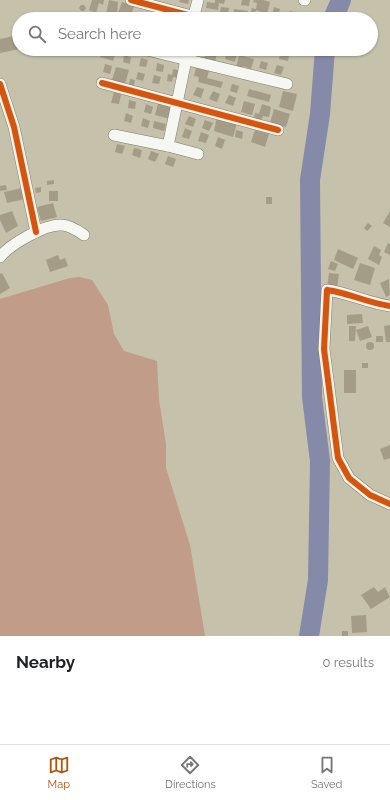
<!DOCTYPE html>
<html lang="en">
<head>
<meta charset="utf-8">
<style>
  body { margin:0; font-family:Raleway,sans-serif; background:#f6f6f6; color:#202124 }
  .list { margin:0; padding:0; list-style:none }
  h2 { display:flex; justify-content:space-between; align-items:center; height:52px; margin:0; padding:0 16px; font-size:17px }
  h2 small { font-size:13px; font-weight:400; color:#757577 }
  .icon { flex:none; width:22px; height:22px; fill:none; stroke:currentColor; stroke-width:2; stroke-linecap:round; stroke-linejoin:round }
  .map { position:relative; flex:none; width:390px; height:636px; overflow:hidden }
  .search { position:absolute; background:#fff; box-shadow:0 1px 3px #0004; left:12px; right:12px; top:12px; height:44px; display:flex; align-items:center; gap:10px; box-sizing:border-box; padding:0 14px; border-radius:22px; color:#757577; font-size:15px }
  .sheet { height:108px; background:#fff }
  nav { display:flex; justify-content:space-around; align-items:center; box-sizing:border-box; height:56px; border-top:1px solid #e0e0e0; background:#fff; font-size:11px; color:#757577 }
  nav a { display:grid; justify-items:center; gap:2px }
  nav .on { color:#b45309 }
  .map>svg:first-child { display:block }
</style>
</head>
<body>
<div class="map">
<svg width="390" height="636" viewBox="0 0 390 636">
  <rect width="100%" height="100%" fill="#c6c1ab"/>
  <polygon fill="#c19c88" points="80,277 92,280 108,305 114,334 124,351 157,361 159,400 166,444 166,468 190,545 205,636 0,636 0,299 70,278"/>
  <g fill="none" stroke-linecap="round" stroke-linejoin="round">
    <g stroke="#868aa9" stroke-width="20">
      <polyline points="333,19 341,0"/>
      <polyline points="309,636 318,580 320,461 312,397 310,180 320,114 325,49"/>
    </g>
  </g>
  <g fill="#a59c88">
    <polygon points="92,0 104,0 103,5 99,3 96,13 89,10"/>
    <polygon points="109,0 118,2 117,16 106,14"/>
    <polygon points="180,0 189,0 188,4 179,2"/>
    <polygon points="215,0 225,0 224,4 219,3 218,10 206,8 207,2 215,3"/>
    <polygon points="242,0 250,0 249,6 241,5"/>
    <polygon points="254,0 263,0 270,2 267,14 256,10 255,14 251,13 252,8 256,9 257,3 253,2"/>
    <polygon points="122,2 134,6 130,19 117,16"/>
    <polygon points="81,5 84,5 86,8 84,11 81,11 79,8"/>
    <polygon points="221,7 229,8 227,19 219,18"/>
    <polygon points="274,7 280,9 278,16 272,14"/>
    <polygon points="155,9 161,10 160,15 165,16 166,12 174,14 173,19 140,19 141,15 153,18"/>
    <polygon points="234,9 248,11 246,19 233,19"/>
    <polygon points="290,11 297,13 296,19 288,18"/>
    <polygon points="19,35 19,49 0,53 0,39"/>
    <polygon points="110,49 117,49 113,61 100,57 102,50 109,52"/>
    <polygon points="189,49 195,49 194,56 187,54"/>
    <polygon points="199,49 218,49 215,62 204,59 206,51"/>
    <polygon points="246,49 259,49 258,54 246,51"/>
    <polygon points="265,49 272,49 271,56 263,54"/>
    <polygon points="281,49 290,49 288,61 279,59"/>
    <polygon points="227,52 237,54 235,62 225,59"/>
    <polygon points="124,55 131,57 130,64 123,62"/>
    <polygon points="239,55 254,59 251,69 243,66 243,69 236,68"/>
    <polygon points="141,58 148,60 146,67 139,66"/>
    <polygon points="261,61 268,63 266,70 259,68"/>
    <polygon points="157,63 164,65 163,72 156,71"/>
    <polygon points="105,64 112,66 110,74 103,72"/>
    <polygon points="277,65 284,67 281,75 274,73"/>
    <polygon points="116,67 129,70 125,84 112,80"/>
    <polygon points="196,68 209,71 207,78 223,82 221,88 198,82 199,77 194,76"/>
    <polygon points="173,69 181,71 180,78 173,77 172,82 167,81 168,74 172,75"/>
    <polygon points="138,72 145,74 143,81 136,79"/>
    <polygon points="154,75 161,77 159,84 152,83"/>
    <polygon points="130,79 135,80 134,85 129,84"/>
    <polygon points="232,84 239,86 237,93 230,91"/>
    <polygon points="197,87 204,89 201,98 193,95"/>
    <polygon points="115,88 122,90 119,104 111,103"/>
    <polygon points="249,89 271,95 269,102 247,96"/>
    <polygon points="213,91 220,94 217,102 209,99"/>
    <polygon points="283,91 297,94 293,111 279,107"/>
    <polygon points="229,95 236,98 233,106 225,103"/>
    <polygon points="129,100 136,102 135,109 128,108"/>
    <polygon points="159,100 174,104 170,119 155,115"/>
    <polygon points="244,101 255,104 252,115 241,112"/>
    <polygon points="146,104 153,107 151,114 144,112"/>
    <polygon points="262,104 271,107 269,117 263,116 261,120 254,118 255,113 259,114"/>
    <polygon points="274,109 290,114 286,127 270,123"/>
    <polygon points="126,113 133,116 131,123 124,121"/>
    <polygon points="189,116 196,119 193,127 185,124"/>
    <polygon points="217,117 237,123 233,137 214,131"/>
    <polygon points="143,118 150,121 148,128 141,126"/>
    <polygon points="205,120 213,123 209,131 202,128"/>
    <polygon points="154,121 166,124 164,131 153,128"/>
    <polygon points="185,128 192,131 189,139 182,137"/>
    <polygon points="236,130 243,132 242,139 235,137"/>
    <polygon points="255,130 269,134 265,147 251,142"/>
    <polygon points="201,132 209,135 206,143 198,141"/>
    <polygon points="218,137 225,140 222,149 215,146"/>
    <polygon points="117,144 125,146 122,154 115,152"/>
    <polygon points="134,148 142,150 140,158 132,155"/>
    <polygon points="151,151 159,154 155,162 148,159"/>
    <polygon points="168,156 176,159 173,167 165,164"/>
    <polygon points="54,180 54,184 47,185 47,181"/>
    <polygon points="6,185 7,190 0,191 0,186"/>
    <polygon points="41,187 41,192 36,193 35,188"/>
    <polygon points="22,188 25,199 7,203 4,192"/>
    <rect x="49" y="191" width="9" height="10"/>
    <rect x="266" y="197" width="6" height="7"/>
    <polygon points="53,203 57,217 41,221 37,207"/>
    <polygon points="12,211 18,226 6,233 0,220 0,215"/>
    <polygon points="390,211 390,227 383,223"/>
    <polygon points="368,223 372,226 367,231 364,228"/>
    <polygon points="388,243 390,244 390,255 384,252"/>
    <polygon points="374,246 381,250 379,255 382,257 379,265 368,259"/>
    <polygon points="338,249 358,258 353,269 334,260"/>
    <polygon points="58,255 60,260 65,258 68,266 50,272 46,260"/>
    <polygon points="331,261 338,264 335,271 328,269"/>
    <polygon points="360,263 375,268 370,285 354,280"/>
    <polygon points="2,273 10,288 0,294 0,274"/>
    <polygon points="329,273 339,274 337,288 327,287"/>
    <polygon points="389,279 390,295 386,297 380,283"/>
    <polygon points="362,314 363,323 347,324 347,315"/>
    <polygon points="390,325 390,342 386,342 384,326"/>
    <polygon points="349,326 356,326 355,341 349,341"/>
    <polygon points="368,326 372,337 360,341 356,330"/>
    <rect x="376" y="336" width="7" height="6"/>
    <circle cx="370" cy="346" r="4"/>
    <rect x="362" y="363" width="6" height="5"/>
    <rect x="344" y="370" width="12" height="23"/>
    <polygon points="390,445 390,458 384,460 380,449"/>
    <polygon points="374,587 378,592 385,587 390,597 371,609 361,595"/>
    <polygon points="366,615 367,632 352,633 351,616"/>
    <rect x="342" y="631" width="6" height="5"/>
  </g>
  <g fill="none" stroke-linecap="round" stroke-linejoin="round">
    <g stroke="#7e7a68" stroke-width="12">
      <g id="minor">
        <polyline points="131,0 203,19"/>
        <polyline points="304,0 305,0"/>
        <polyline points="193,19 198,0"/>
        <polyline points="143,49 287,84"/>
        <polyline points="183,59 185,49"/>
        <polyline points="102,83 278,130"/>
        <polyline points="0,84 14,127 36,232"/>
        <polyline points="114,135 168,146 198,154"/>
        <polyline points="168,146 186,60"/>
        <path d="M0 257C9 245 45 224 61 225 69 225 77 230 84 235"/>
        <path d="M390 306C368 303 349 293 327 290L324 349 338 458 349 478 370 495 390 504"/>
      </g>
    </g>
    <use href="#minor" stroke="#f6f6f2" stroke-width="11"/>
    <g stroke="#eeead4" stroke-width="8">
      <g id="cycleway">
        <polyline points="131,0 203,19"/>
        <polyline points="102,83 278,130"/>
        <polyline points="0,84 14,127 36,232"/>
        <path d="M390 306C368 303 349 293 327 290L324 349 338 458 349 478 370 495 390 504"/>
      </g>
    </g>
    <use href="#cycleway" stroke="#d6550e" stroke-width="6"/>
  </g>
</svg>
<div class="search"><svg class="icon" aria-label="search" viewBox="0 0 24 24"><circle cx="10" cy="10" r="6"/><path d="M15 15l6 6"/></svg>Search here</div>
</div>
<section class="sheet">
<h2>Nearby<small>0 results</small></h2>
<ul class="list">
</ul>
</section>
<nav>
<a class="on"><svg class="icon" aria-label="map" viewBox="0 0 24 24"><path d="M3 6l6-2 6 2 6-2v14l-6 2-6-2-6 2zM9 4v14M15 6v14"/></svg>Map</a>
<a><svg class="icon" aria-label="directions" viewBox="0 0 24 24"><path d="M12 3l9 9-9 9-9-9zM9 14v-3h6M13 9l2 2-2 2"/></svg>Directions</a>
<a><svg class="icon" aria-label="saved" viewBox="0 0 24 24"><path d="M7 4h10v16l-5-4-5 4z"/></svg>Saved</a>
</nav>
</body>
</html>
